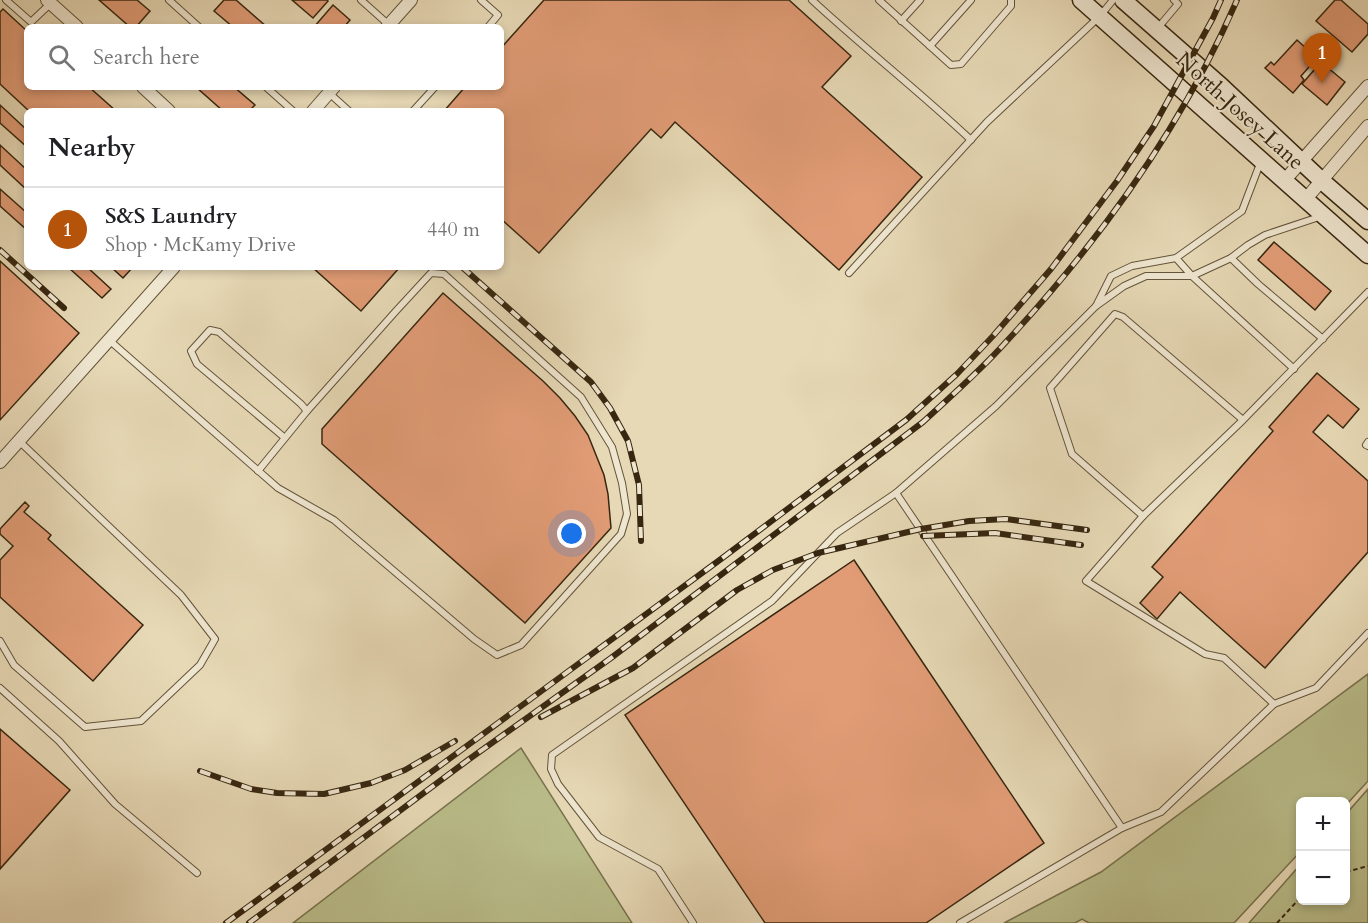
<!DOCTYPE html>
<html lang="en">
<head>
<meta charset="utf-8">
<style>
  body { margin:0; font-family:Cardo,serif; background:#f2f2f2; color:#202124 }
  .controls { position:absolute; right:18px; bottom:18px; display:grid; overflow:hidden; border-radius:9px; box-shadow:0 3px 9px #0003 }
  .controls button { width:54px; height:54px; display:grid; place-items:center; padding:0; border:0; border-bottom:2px solid #e0e0e0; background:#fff; color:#202124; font:30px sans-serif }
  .you { position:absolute; left:572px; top:534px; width:21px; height:21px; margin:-15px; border:4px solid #fff; border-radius:50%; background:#1a73e8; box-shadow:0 0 0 9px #1a73e833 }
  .badge { display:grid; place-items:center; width:39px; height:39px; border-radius:50%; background:#b45309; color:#fff; font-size:20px; font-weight:700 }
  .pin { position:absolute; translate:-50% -50px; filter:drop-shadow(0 2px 3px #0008) }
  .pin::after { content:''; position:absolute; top:32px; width:21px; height:18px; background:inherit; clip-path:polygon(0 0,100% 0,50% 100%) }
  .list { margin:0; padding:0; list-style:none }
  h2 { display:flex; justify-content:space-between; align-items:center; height:78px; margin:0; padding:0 24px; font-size:26px }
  h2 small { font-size:20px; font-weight:400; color:#757577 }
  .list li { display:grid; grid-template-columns:39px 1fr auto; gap:18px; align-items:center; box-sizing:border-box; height:84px; padding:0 24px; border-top:2px solid #e0e0e0 }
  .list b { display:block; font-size:22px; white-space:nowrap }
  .list p { margin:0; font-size:20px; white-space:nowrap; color:#757577 }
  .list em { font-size:20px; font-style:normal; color:#757577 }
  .icon { flex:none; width:33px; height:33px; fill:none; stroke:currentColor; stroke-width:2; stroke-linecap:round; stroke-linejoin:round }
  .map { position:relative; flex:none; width:1368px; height:923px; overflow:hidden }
  .search { position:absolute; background:#fff; box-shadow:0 3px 9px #0003; left:24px; top:24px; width:480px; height:66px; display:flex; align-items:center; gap:15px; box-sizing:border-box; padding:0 21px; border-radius:9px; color:#757577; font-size:22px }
  .panel { position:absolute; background:#fff; box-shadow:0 3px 9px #0003; left:24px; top:108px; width:480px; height:162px; border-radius:9px }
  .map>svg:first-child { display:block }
</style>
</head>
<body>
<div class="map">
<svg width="1368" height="923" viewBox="0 0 1368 923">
  <rect width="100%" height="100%" fill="#e7d9b6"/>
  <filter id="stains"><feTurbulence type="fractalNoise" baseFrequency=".00333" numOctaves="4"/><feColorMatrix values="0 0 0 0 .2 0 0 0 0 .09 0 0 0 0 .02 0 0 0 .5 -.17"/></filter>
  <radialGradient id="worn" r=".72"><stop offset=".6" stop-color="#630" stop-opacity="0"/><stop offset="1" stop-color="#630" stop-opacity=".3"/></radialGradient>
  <g fill="#babe8b" stroke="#78724e" stroke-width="1.5">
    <polygon points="1368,674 1368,781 1346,805 1346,802 1300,802 1300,852 1234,923 1089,923 1082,919 1075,923 1004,923 1101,872"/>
    <polygon points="521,748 632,923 293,923"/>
    <polygon points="1368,789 1368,923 1249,923 1300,865 1300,900 1346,900 1346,814"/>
  </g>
  <g fill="#e19c76" stroke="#372710" stroke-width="1.5">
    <polygon points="99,0 137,0 150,11 136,27 130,27"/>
    <polygon points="224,0 236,0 267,27 233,27 214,11"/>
    <polygon points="292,0 327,0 328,1 313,18"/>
    <polygon points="544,0 789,0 851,56 822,87 922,177 839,270 675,122 661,138 651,129 539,253 501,219 501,111 444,111 465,87 501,87 501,48"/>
    <polygon points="1335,0 1341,0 1368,24 1368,34 1352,52 1316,21"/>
    <polygon points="333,5 350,20 344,27 314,27"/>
    <polygon points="3,9 27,31 27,87 89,87 116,111 29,111 0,84 0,12"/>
    <polygon points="1297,40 1317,58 1301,76 1304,80 1293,93 1265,68 1271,62 1274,65"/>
    <polygon points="1321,62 1345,82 1327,105 1302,84"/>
    <polygon points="196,87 234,87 255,105 249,111 223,111"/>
    <polygon points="0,105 27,130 27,147 0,123"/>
    <polygon points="0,145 27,170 27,190 0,165"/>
    <polygon points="0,189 27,213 27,230 0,206"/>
    <polygon points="1274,242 1331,291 1315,310 1258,260"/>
    <polygon points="0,261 79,333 0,420"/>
    <polygon points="68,267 87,267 111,289 102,298"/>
    <polygon points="111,267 133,267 123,278"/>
    <polygon points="312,267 400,267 361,311"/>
    <polygon points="443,293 543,381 560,398 575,416 588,435 604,475 608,494 611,528 525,623 322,444 322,429"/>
    <polygon points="1317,373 1359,409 1343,428 1328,415 1313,432 1368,481 1368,552 1265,668 1180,592 1157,619 1140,603 1163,577 1152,567 1273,431 1269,427"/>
    <polygon points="25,502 29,506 24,512 51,535 48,539 143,625 93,681 0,597 0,560 13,546 0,534 0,529"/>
    <polygon points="854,560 1044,843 926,923 765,923 625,715"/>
    <polygon points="0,729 70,790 0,869"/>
  </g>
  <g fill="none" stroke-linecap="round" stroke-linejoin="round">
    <g stroke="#63543a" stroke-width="8">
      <g id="service">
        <polyline points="6,0 31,22 50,4"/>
        <polyline points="169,0 199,27"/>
        <polyline points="361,0 389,25"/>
        <polyline points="481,0 498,15 488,27"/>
        <path d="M812 0C864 48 920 92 971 140"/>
        <polyline points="879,0 951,65 961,64 1011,6 1011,0"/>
        <polyline points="901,21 920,0"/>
        <polyline points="1157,29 1178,4 1174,0"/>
        <polyline points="930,46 971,0"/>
        <polyline points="266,87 293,111"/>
        <polyline points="329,93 349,111"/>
        <polyline points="413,111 435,87"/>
        <polyline points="1261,161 1242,211 1176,258 1132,266 1111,276 1096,306 1124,286 1146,276 1192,276 1231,258 1248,245 1265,235 1322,216"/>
        <polyline points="1176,258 1192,276 1294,369"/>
        <polyline points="1231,258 1258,284 1323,339"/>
        <polyline points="849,273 987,122 1100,16 1113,0"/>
        <polyline points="1096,306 996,406 896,493 1122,828 1161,812 1274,704"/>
        <polyline points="109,340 278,488 334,520 474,639 497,655 521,645 621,534 627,514 622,483 612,447 581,397 444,274 431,273 396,311 307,411"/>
        <polyline points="1243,420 1143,516 1072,454 1050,388 1115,314 1123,317 1243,420 1368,292"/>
        <polyline points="1368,442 1366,445 1368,446"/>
        <polyline points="258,471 307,411 301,404 219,332 210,330 191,351 197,364 285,438"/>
        <polyline points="1143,516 1086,581 1205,654 1224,658 1274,704 1316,688 1368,633"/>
        <polyline points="0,641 14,665 85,727 141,721 200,665 215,639 181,595 19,441"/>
        <polyline points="0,688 59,741 115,804 197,873"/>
        <polyline points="693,923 658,869 599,837 558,784 551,769 552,755 772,601 837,533 896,493"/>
        <polyline points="960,923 1122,828"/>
      </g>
    </g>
    <g stroke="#63543a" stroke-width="14">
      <g id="minor">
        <polyline points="47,0 77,27"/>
        <polyline points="387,27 411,0"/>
        <polyline points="143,87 169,111"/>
        <polyline points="313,111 334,87"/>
        <polyline points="1284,181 1368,86"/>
        <polyline points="1305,200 1368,126"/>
        <polyline points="0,462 174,267"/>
      </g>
    </g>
    <g stroke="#372710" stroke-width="19">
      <g id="secondary">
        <polyline points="1081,0 1368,255"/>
        <polyline points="1123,0 1221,86 1322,181 1368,221"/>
      </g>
    </g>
    <g stroke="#372710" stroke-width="2" stroke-dasharray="4.5 3" stroke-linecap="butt">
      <polyline points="1346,872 1368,866"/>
      <polyline points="1277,923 1300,898"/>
    </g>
    <use href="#service" stroke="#efe6d0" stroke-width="6"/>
    <use href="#minor" stroke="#efe6d0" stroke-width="12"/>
    <use href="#secondary" stroke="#efe6d0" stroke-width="16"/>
    <g stroke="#372710" stroke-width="6">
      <g id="rail">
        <polyline points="0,250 64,308"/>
        <polyline points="462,267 591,382 610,408 628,441 639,485 641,541"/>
        <polyline points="923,536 995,533 1081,545"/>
        <polyline points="541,717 633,668 737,590 773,570 818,553 921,529 969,521 1006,519 1087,530"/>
        <polyline points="200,771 251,789 277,793 324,794 371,783 405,770 455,741"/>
        <polyline points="226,923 721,559 906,420 957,374 993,336 1051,269 1117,181 1154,126 1213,18 1221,0"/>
        <path d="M249 923 468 760 611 658 923 422C951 396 980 371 1005 343 1099 242 1182 127 1237 0"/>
      </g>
    </g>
    <use href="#rail" stroke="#efe6d0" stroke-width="4" stroke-dasharray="11" stroke-linecap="butt"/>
  </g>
  <g text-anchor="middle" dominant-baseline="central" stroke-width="4.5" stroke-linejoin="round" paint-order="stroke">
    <g font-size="22" fill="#372710" stroke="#efe6d0">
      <text transform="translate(1240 111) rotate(42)">North Josey Lane</text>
    </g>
  </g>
  <rect width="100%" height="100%" filter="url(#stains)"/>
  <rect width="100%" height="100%" fill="url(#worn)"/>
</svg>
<div class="controls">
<button>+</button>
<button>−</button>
</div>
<div class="you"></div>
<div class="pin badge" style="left:1322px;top:83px">1</div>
<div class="search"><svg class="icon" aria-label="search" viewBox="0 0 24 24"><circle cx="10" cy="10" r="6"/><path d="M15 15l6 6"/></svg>Search here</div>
<section class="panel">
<h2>Nearby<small></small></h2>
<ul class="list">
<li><span class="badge">1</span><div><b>S&amp;S Laundry</b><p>Shop · McKamy Drive</p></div><em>440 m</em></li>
</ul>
</section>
</div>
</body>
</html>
